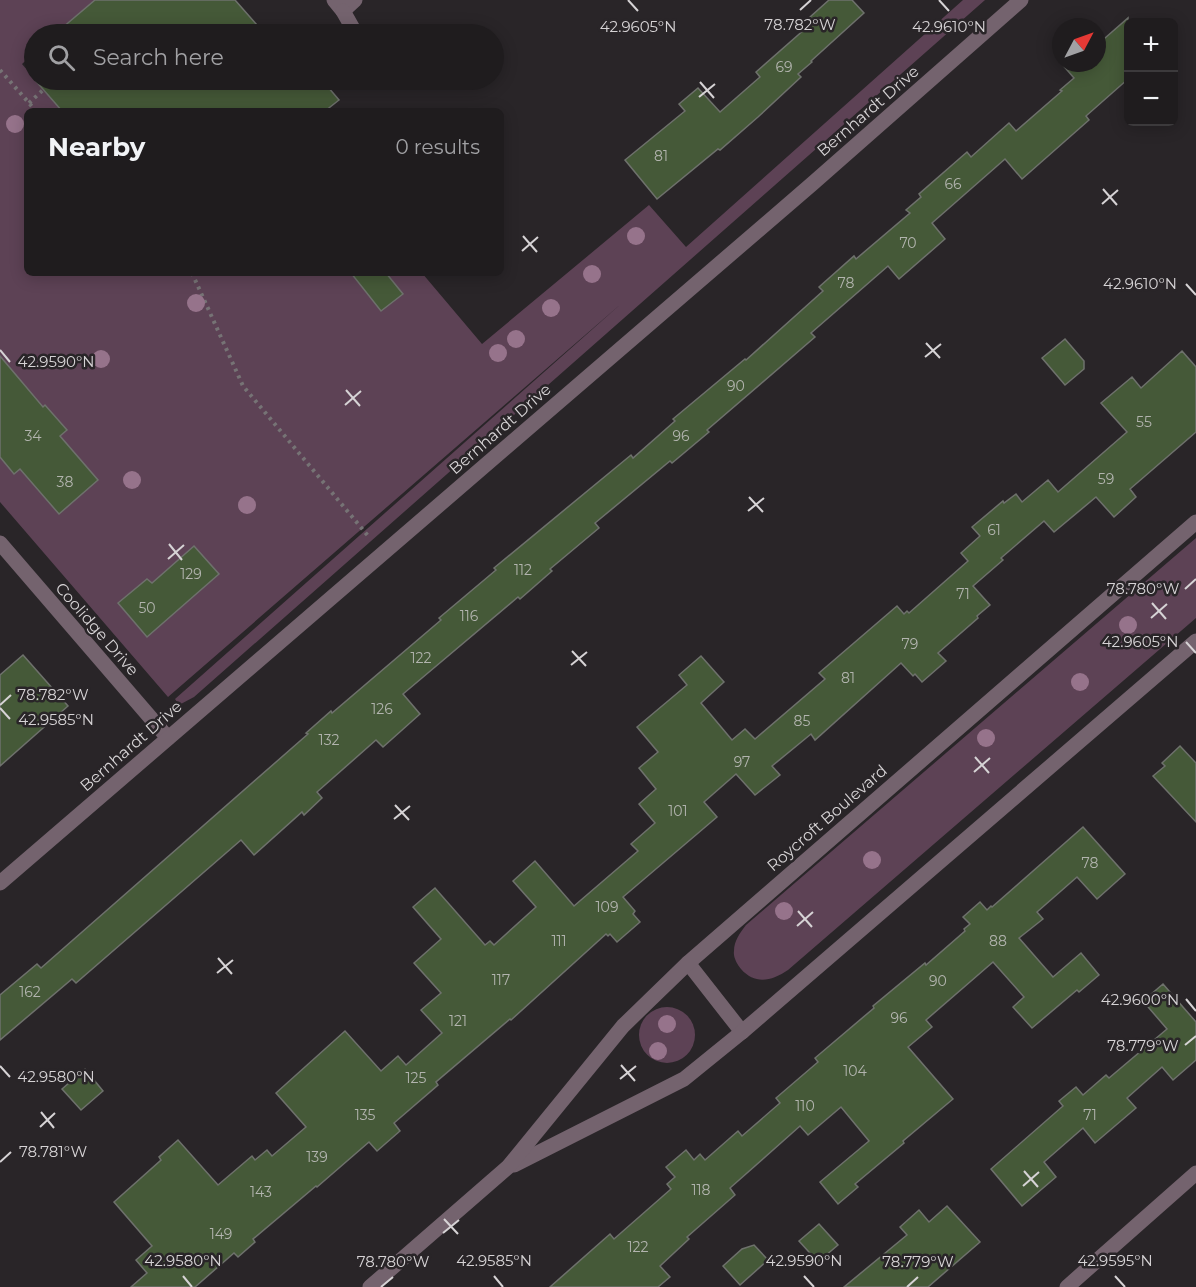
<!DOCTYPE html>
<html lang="en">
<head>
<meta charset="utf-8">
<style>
  body { margin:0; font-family:Montserrat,sans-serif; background:#272527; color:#f1f3f6 }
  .controls { position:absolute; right:18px; top:18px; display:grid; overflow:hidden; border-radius:9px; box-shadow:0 3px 15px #0003 }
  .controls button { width:54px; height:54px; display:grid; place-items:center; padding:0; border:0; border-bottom:2px solid #3c3a3c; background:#1f1c1e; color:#f1f3f6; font:30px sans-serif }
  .compass { position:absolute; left:1052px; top:18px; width:54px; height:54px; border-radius:50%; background:#1f1c1e; box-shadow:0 3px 15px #0003; rotate:49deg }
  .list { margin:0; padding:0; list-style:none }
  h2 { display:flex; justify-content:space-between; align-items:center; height:78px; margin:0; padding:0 24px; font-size:26px }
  h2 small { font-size:20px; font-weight:400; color:#a1a1a4 }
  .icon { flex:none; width:33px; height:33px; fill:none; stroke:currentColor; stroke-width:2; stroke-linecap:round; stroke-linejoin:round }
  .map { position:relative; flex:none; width:1196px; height:1287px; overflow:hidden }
  .search { position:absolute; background:#1f1c1e; box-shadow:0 3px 15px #0003; left:24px; top:24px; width:480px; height:66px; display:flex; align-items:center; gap:15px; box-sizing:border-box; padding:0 21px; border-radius:33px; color:#a1a1a4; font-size:22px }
  .panel { position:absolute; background:#1f1c1e; box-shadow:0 3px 15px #0003; left:24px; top:108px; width:480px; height:168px; border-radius:9px }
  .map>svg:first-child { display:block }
</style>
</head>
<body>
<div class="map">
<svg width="1196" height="1287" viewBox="0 0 1196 1287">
  <rect width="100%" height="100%" fill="#292528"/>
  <g fill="#5d4255">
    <polygon points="0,0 95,0 55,34 34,34 34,53 22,64 62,111 27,111 27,273 422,273 482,344 649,205 686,247 963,0 985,0 194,697 179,705 175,699 622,303 168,697 0,502"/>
    <path d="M1196 538V618L788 970C772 981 755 985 741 969 737 964 733 957 734 951 734 941 740 933 746 925Z"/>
    <circle cx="667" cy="1035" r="28"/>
  </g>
  <g fill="#455938" stroke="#6e716c" stroke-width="1.5">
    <polygon points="95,0 235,0 265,34 55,34"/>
    <polygon points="829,0 852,0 864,13 811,61 812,62 798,74 801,77 758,117 720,150 718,149 657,199 625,160 685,111 679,104 698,88 720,112 760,77 756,72 814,21 810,17"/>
    <polygon points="1128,18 1128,79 1086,116 1089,120 1022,179 1005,159 932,223 945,239 899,279 888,266 811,333 815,337 707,430 709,432 672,463 670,461 595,523 599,528 550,569 552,571 520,599 518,597 403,694 420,714 383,747 376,740 317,792 322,798 304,815 302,812 254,855 241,840 76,983 72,979 0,1040 0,995 37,964 41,968 308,734 306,733 331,711 332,713 441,620 439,618 496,570 494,568 631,455 633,458 675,421 673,419 745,359 746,360 823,291 819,287 854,256 856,259 910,213 906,210 921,197 919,194 967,152 971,157 1009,123 1016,131 1062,91 1060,90 1074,78 1061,63 1097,63 1097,45"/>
    <polygon points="35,80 322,80 339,100 325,111 62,111"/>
    <polygon points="351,273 386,273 403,294 381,311"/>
    <polygon points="1065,339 1084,361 1084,369 1065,385 1042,358"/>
    <polygon points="1182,351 1196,367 1196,432 1130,489 1136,497 1114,517 1096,497 1054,532 1044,521 1001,558 1003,560 973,586 990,605 977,616 978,618 938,653 946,661 922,682 915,674 913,676 901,663 815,740 811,734 772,766 780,775 755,795 736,774 704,802 717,817 623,897 635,911 633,914 640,922 617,942 610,934 608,936 606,934 511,1020 510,1019 436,1082 438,1085 394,1123 400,1131 377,1151 369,1142 317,1187 316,1186 253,1239 255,1242 238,1257 234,1253 195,1287 131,1287 147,1273 136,1260 152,1246 114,1202 161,1160 159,1157 178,1140 218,1185 252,1156 255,1160 267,1150 272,1156 306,1127 276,1093 345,1031 381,1071 398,1056 406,1065 442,1033 421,1010 441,993 414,963 441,939 413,907 435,888 485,945 490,941 494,945 536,907 513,881 535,861 574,906 638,851 631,844 655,823 639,804 656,789 639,768 658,752 637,727 687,685 679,675 701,656 724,682 701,703 732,740 745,729 755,739 825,679 819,673 897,606 904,614 907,611 909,613 968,561 961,553 980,536 972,527 1003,501 1004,503 1016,494 1022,502 1048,480 1058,492 1127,432 1101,403 1132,377 1141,388"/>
    <polygon points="0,356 43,407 45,405 67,430 60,436 98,480 59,514 20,469 14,474 0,457"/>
    <polygon points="194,546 219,574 147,637 118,603 147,579 152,583"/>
    <polygon points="23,655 68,706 0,766 0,675"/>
    <polygon points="1180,746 1196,763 1196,822 1153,776 1165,766 1162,763"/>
    <polygon points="1083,827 1125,874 1097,899 1077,877 1037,912 1043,919 1019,938 1053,977 1081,953 1099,975 1079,992 1077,990 1032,1028 1013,1007 1024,997 993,962 926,1020 932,1027 908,1047 953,1099 903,1141 904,1143 855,1184 858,1187 838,1204 820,1182 869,1141 841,1107 808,1135 800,1126 730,1188 735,1195 687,1237 689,1239 660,1266 670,1277 658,1287 550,1287 610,1234 614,1239 671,1189 667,1184 675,1177 666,1167 686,1150 694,1160 700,1154 705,1160 738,1131 742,1136 780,1103 776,1098 818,1062 815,1058 874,1008 873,1006 925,963 926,965 965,931 964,929 970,924 963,917 980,902 987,910 991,906 992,907"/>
    <polygon points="1163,984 1196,1022 1196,1060 1173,1080 1162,1067 1127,1098 1136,1108 1095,1143 1083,1128 1044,1162 1056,1177 1022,1206 991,1169 1063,1106 1059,1101 1076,1087 1083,1095 1106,1075 1109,1078 1167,1029 1143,1001"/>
    <polygon points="85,1069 103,1091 81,1110 62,1089"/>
    <polygon points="947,1206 980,1242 928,1287 844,1287 907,1235 900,1227 919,1210 929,1222"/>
    <polygon points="819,1224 838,1245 818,1262 799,1241"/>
    <polygon points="754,1245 768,1260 740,1285 723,1266 742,1249"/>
  </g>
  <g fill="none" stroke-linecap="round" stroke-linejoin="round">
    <g stroke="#767375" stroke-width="4" stroke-dasharray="3 4.5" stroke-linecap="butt">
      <polyline points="0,70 36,111"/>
      <polyline points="29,103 43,90"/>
      <polyline points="192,273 243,386 369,537"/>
    </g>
    <g stroke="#74636e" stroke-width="15">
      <polyline points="334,0 343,11 355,0"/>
      <polyline points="343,11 356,34"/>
      <polyline points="0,543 168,738"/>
      <polyline points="0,883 812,184 1021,0"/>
      <polyline points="688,963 742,1032"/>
      <polyline points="514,1165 684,1079 742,1032 1196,641"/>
      <polyline points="370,1287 508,1167 623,1026 688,963 1196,522"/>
      <polyline points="1067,1287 1196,1173"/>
    </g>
  </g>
  <g fill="#96738b">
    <circle cx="15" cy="124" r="9"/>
    <circle cx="636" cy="236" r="9"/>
    <circle cx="592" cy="274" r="9"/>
    <circle cx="196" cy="303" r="9"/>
    <circle cx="551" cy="308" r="9"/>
    <circle cx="516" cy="339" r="9"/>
    <circle cx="498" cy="353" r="9"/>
    <circle cx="101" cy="359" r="9"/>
    <circle cx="132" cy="480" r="9"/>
    <circle cx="247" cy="505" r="9"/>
    <circle cx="1128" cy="625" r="9"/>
    <circle cx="1080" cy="682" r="9"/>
    <circle cx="986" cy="738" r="9"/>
    <circle cx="872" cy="860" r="9"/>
    <circle cx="784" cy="911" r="9"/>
    <circle cx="667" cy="1024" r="9"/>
    <circle cx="658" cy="1051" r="9"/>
  </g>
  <path fill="none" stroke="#d6d3d5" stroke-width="2" d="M628 0 638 11M939 0 949 11M800 10 811 0M700 82 714 98M699 97 715 84M1103 189 1117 205M1102 204 1118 190M523 236 537 252M522 251 538 237M1186 284 1196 295M926 343 940 358M0 350 10 362M925 357 941 344M346 390 360 406M345 405 361 391M749 497 763 512M748 511 764 498M169 544 182 560M168 559 184 545M1185 589 1196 579M1152 603 1166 619M1151 618 1167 604M1186 642 1196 653M572 651 586 666M571 665 587 652M0 705 11 695M0 708 10 719M975 757 989 773M974 772 990 758M395 805 409 820M394 819 410 806M798 911 812 927M797 926 813 912M218 958 232 974M217 973 233 960M1186 999 1196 1011M1185 1045 1196 1036M621 1065 635 1081M0 1066 10 1077M620 1079 636 1066M41 1112 54 1128M40 1127 55 1113M0 1162 11 1152M1024 1171 1038 1187M1023 1186 1039 1172M444 1219 458 1234M443 1233 459 1220M183 1276 192 1287M494 1276 503 1287M804 1276 814 1287M1115 1276 1125 1287M381 1287 393 1277M907 1287 918 1277"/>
  <g text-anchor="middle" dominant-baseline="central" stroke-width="5" stroke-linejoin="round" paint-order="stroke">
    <g font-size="14" fill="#b2b4ae">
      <text x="784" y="67">69</text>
      <text x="661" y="156">81</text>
      <text x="953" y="184">66</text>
      <text x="908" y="243">70</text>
      <text x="846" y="283">78</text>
      <text x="736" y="386">90</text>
      <text x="1144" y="422">55</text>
      <text x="33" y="436">34</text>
      <text x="681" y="436">96</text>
      <text x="1106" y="479">59</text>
      <text x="65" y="482">38</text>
      <text x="994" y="530">61</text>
      <text x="523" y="570">112</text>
      <text x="191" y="574">129</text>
      <text x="963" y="594">71</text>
      <text x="147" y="608">50</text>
      <text x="469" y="616">116</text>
      <text x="910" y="644">79</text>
      <text x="421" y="658">122</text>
      <text x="848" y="678">81</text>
      <text x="382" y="709">126</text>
      <text x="802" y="721">85</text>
      <text x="329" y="740">132</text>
      <text x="742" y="762">97</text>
      <text x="678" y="811">101</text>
      <text x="1090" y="863">78</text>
      <text x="607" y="907">109</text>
      <text x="559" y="941">111</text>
      <text x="998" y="941">88</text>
      <text x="501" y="980">117</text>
      <text x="938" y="981">90</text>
      <text x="30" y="992">162</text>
      <text x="899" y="1018">96</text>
      <text x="458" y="1021">121</text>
      <text x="855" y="1071">104</text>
      <text x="416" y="1078">125</text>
      <text x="805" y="1106">110</text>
      <text x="365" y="1115">135</text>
      <text x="1090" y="1115">71</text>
      <text x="317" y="1157">139</text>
      <text x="701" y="1190">118</text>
      <text x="261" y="1192">143</text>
      <text x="221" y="1234">149</text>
      <text x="638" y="1247">122</text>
    </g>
    <g font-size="16" fill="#d6d3d5" stroke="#292528">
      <text transform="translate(868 111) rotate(-41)">Bernhardt Drive</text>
      <text transform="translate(500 429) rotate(-41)">Bernhardt Drive</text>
      <text transform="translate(97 629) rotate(49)">Coolidge Drive</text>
      <text transform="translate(131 746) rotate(-41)">Bernhardt Drive</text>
      <text transform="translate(827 818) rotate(-41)">Roycroft Boulevard</text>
    </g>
  </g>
  <g font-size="15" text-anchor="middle" fill="#d6d3d5" stroke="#292528" stroke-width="5" stroke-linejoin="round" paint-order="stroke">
    <text x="800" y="30">78.782°W</text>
    <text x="638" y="32">42.9605°N</text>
    <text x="949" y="32">42.9610°N</text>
    <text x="1140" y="289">42.9610°N</text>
    <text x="56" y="367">42.9590°N</text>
    <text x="1143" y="594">78.780°W</text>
    <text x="1140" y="647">42.9605°N</text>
    <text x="53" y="700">78.782°W</text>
    <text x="56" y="725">42.9585°N</text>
    <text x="1140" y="1005">42.9600°N</text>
    <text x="1143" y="1051">78.779°W</text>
    <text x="56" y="1082">42.9580°N</text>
    <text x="53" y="1157">78.781°W</text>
    <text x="183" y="1266">42.9580°N</text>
    <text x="494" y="1266">42.9585°N</text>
    <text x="804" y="1266">42.9590°N</text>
    <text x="1115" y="1266">42.9595°N</text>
    <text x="393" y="1267">78.780°W</text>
    <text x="918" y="1267">78.779°W</text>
  </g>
</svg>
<div class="controls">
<button>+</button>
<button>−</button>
</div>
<svg class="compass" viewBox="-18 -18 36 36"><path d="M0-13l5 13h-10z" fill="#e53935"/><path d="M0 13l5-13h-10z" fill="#a1a1a4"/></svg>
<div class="search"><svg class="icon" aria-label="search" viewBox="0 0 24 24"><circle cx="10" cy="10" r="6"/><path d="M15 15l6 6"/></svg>Search here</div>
<section class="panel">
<h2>Nearby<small>0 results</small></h2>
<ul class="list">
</ul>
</section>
</div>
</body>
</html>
